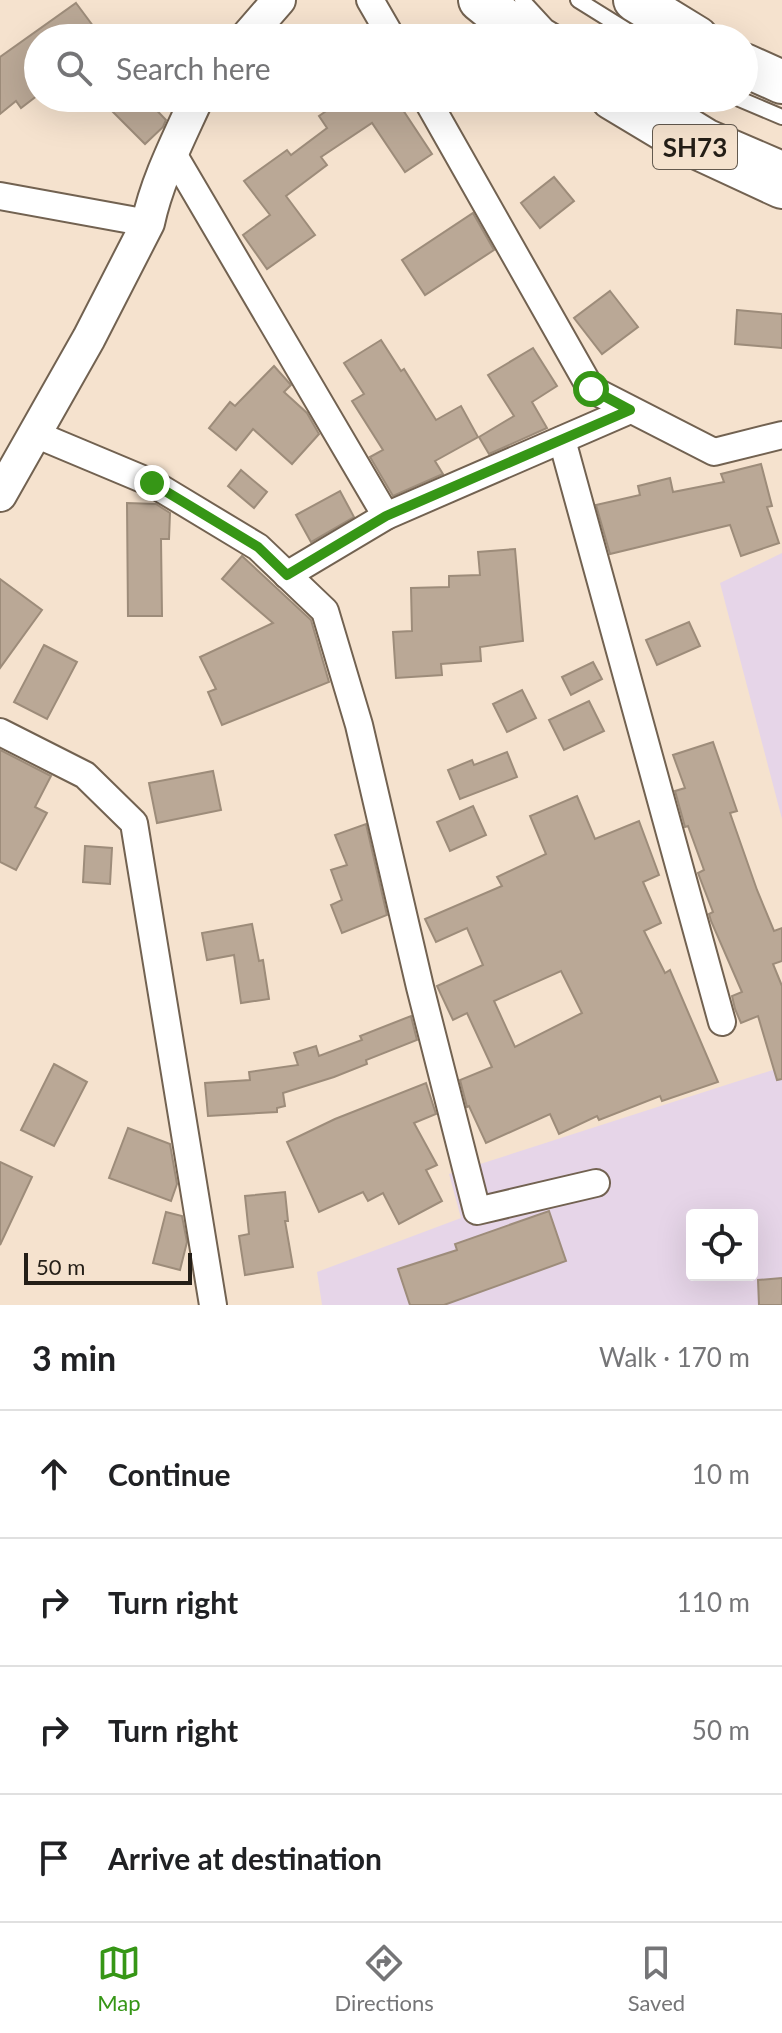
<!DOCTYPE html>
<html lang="en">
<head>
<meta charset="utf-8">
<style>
  body { margin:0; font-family:Lato,sans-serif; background:#f6f6f6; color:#202124 }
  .controls { position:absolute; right:24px; bottom:24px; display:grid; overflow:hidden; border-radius:8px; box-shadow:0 8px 32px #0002 }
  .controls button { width:72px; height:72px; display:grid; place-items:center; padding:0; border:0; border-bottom:2px solid #e0e0e0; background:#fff; color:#202124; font:40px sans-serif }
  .scale { position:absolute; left:24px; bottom:20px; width:168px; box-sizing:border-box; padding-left:8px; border:4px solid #241e17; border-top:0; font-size:22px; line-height:28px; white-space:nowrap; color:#241e17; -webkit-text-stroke:6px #f5e2ce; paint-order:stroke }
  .stop { position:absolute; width:24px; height:24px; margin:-18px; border:6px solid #369616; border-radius:50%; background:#fff }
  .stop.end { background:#369616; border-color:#fff; box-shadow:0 2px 8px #0008 }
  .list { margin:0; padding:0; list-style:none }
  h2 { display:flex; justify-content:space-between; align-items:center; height:104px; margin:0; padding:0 32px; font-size:34px }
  h2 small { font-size:26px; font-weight:400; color:#757577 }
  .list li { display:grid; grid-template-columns:52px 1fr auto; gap:24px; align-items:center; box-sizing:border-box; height:128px; padding:0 32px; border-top:2px solid #e0e0e0 }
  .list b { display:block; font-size:30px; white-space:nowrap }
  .list em { font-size:26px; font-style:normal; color:#757577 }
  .icon { flex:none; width:44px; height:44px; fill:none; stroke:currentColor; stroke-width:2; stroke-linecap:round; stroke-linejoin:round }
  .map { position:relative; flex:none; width:782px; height:1305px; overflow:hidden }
  .search { position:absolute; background:#fff; box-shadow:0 8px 32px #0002; left:24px; right:24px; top:24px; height:88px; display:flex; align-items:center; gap:20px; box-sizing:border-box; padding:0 28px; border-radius:44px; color:#757577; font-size:30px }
  .sheet { height:616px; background:#fff }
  nav { display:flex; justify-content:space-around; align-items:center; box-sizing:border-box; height:112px; border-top:2px solid #e0e0e0; background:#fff; font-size:22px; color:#757577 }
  nav a { display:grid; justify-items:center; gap:4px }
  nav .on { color:#369616 }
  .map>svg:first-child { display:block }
</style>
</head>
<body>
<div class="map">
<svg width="782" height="1305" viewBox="0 0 782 1305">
  <rect width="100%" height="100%" fill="#f5e2ce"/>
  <g fill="#e6d5e8" fill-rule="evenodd">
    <polygon points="782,553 782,819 720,583"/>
    <path d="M782 1067V1305H322L317 1272 461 1218 449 1174ZM692 1215H752V1275H692Z"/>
  </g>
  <g fill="#baa896" stroke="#9d8c7a" stroke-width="2" fill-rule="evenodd">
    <polygon points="76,3 102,38 38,38 38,95 21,108 16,101 0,114 0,57"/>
    <polygon points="99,98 145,98 166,120 163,127 145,144"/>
    <polygon points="345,98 395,98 432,154 405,172 372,123 321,157 327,165 286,196 315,235 267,269 243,235 270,215 244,181 287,150 291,155 327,128 319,116"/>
    <polygon points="554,177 574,201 540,228 521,203"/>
    <polygon points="473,213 494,250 425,295 402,260"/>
    <polygon points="610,291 638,327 602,354 574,318"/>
    <polygon points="737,310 782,314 782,348 735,344"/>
    <polygon points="381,340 401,371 404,369 436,420 461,406 478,437 435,461 443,474 393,496 370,457 383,450 352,401 364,394 344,363"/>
    <polygon points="533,348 557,386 532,402 547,428 489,454 479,437 514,416 488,375"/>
    <polygon points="274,366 291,385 284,392 307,413 319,434 292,464 253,429 236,450 209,428 230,402 235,406"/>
    <polygon points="761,464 772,506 767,507 779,543 741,556 730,525 610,554 596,505 640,495 638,486 670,478 673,492 724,482 721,474"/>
    <polygon points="241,470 267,492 254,508 228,486"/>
    <polygon points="340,491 354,517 311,542 296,515"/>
    <polygon points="127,503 156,504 170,513 169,539 161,539 162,616 128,616"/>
    <polygon points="515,549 523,641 480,647 481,661 441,664 442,675 396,678 393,632 412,631 411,588 449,587 449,576 480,575 478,552"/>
    <polygon points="242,556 311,620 329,682 222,725 208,692 216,689 200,657 273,623 222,579"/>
    <polygon points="0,579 42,610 0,668"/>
    <polygon points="689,622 700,646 657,665 646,640"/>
    <polygon points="44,645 77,662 47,719 14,702"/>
    <polygon points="593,662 602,679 571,695 562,677"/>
    <polygon points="522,690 536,718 507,732 493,704"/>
    <polygon points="589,701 604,731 564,750 549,720"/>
    <polygon points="713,742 737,811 730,813 757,890 774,931 782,928 782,961 773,964 782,986 782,1079 777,1080 758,1016 741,1023 735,1009 732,996 742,992 711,921 709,914 713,912 698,873 704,870 688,826 685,827 675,791 685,788 673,755"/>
    <polygon points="0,750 51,776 35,807 47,813 16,870 0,862"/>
    <polygon points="507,752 517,777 460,799 448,770 472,760 474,765"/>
    <polygon points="213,771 221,810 157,823 149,783"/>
    <path d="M577 796 595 839 639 821 659 875 643 882 661 923 644 931 665 973 670 970 718 1082 662 1101 660 1096 599 1120 597 1116 559 1134 550 1114 486 1143 469 1106 467 1107 460 1080 492 1067 467 1013 453 1020 437 986 483 965 467 928 436 942 425 919 502 886 497 877 546 854 530 816ZM561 971 582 1013 515 1047 494 1001Z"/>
    <polygon points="473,806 486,835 450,851 437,822"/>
    <polygon points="366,824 387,915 342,933 331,905 342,900 331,870 347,865 335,835"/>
    <polygon points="85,846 112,848 110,884 83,882"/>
    <polygon points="252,924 259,961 263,960 269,999 241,1003 234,955 207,960 202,933"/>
    <polygon points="411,1016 417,1040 366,1060 367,1064 334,1077 283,1093 285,1106 277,1108 277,1112 208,1116 205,1083 250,1080 249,1072 298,1065 294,1053 316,1046 319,1056 362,1040 360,1036"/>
    <polygon points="54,1064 87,1082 54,1146 21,1130"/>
    <polygon points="426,1083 436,1114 414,1123 437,1165 426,1170 442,1201 399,1224 383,1193 368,1201 363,1192 319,1212 287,1142 335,1119"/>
    <polygon points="128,1128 170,1144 177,1184 171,1201 109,1178"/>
    <polygon points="0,1162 32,1177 0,1245"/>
    <polygon points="285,1192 288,1221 285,1221 293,1267 245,1275 239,1236 249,1234 245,1196"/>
    <polygon points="549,1211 566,1261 444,1305 410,1305 398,1269 457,1250 455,1244"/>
    <polygon points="166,1212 182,1216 187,1242 180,1270 153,1263"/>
    <polygon points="782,1278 782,1305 759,1305 758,1280"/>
  </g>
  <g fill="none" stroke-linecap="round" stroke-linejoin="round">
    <g stroke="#726251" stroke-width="18">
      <g id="service">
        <polyline points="522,0 547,27 565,38"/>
        <polyline points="578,0 639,38"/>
        <polyline points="663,98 712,128 782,158"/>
        <polyline points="737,98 782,117"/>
      </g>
    </g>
    <g stroke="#726251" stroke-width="30">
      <g id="minor">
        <polyline points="370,0 392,38"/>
        <polyline points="426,98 591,389 714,452 782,435"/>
        <polyline points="172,152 386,516"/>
        <polyline points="0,196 148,223"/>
        <polyline points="35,434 152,483 258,547 325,611 359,725 420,987 477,1211 596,1183"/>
        <polyline points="562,440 722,1022"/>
        <polyline points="287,575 386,516 630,410"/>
        <polyline points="0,732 85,775 134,823 213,1305"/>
      </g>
    </g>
    <g stroke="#726251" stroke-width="36">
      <g id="tertiary">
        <polyline points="246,38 279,0"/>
        <path d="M0 495 89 338 148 223C157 180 179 138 197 98"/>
      </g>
    </g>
    <g stroke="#726251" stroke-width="46">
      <g id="primary">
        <polyline points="480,0 527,38"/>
        <polyline points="635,0 697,38"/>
        <polyline points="744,65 782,82"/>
        <polyline points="612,98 687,143 782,187"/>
      </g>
    </g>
    <use href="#service" stroke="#fff" stroke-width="14"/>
    <use href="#minor" stroke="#fff" stroke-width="26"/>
    <use href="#tertiary" stroke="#fff" stroke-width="32"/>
    <use href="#primary" stroke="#fff" stroke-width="42"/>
  </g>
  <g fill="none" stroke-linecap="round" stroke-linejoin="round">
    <polyline stroke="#369616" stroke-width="10" points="152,483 258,547 287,575 386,516 630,410 591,389"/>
  </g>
  <g text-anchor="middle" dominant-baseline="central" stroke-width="7" stroke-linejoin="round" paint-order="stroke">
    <rect fill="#f5e2ce" stroke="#63594e" stroke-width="2" x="653" y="125" width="84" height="44" rx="6"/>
    <g font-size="26" font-weight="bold" fill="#241e17">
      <text x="695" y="147">SH73</text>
    </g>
  </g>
</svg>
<div class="controls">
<button><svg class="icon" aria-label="locate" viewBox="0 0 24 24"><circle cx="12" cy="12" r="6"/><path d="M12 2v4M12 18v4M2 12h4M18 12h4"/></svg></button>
</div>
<div class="scale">50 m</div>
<div class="stop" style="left:591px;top:389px"></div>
<div class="stop end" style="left:152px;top:483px"></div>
<div class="search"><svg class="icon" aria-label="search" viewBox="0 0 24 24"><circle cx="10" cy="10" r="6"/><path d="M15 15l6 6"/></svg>Search here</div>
</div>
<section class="sheet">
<h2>3 min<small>Walk · 170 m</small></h2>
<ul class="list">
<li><svg class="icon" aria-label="ahead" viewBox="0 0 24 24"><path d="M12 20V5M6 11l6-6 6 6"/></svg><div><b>Continue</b></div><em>10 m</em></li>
<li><svg class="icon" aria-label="right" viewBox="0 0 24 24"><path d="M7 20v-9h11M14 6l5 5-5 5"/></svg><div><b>Turn right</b></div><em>110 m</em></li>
<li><svg class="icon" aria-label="right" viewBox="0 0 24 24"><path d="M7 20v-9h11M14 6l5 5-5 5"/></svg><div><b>Turn right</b></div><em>50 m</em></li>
<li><svg class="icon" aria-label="arrive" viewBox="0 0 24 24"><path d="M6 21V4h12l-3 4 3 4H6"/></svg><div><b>Arrive at destination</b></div></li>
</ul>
</section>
<nav>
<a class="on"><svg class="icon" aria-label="map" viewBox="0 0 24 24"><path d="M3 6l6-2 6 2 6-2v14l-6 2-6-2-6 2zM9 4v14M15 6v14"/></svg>Map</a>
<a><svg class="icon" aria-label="directions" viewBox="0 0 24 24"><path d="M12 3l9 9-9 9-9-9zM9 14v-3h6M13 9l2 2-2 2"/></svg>Directions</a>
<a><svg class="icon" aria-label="saved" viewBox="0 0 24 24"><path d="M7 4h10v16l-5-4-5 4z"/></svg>Saved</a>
</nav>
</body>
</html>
